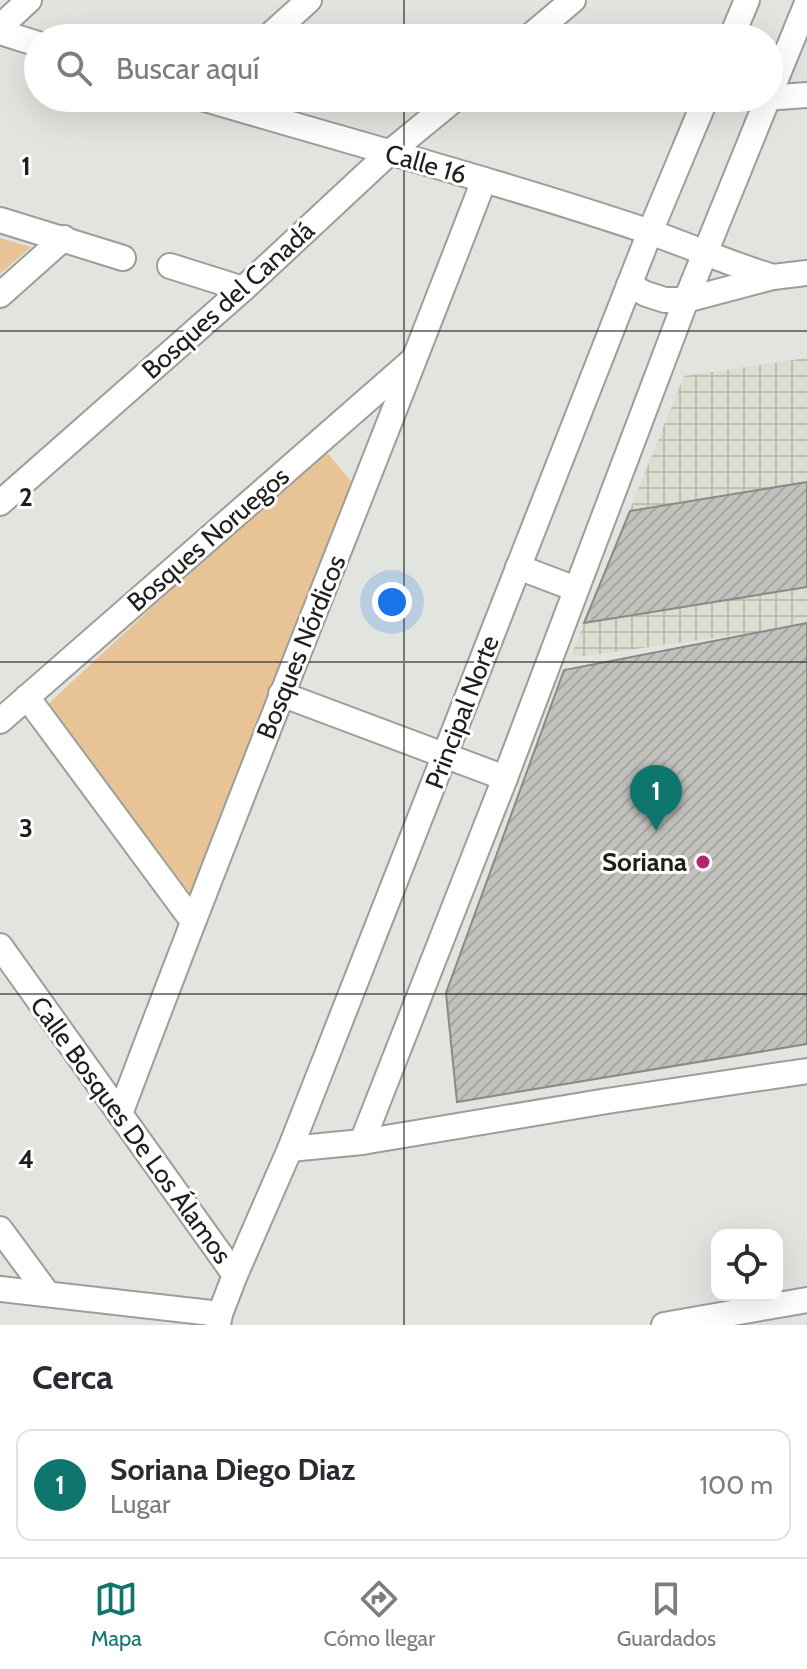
<!DOCTYPE html>
<html lang="es">
<head>
<meta charset="utf-8">
<style>
  body { margin:0; font-family:Cabin,sans-serif; background:#f2f2f3; color:#2b2b33 }
  .controls { position:absolute; right:24px; bottom:24px; display:grid; overflow:hidden; border-radius:16px; box-shadow:0 8px 32px #0002 }
  .controls button { width:72px; height:72px; display:grid; place-items:center; padding:0; border:0; border-bottom:2px solid #e1e1e2; background:#fff; color:#2b2b33; font:40px sans-serif }
  .you { position:absolute; left:392px; top:602px; width:28px; height:28px; margin:-20px; border:6px solid #fff; border-radius:50%; background:#1a73e8; box-shadow:0 0 0 12px #1a73e833 }
  .badge { display:grid; place-items:center; width:52px; height:52px; border-radius:50%; background:#0f766e; color:#fff; font-size:26px; font-weight:700 }
  .pin { position:absolute; translate:-50% -66px; filter:drop-shadow(0 2px 4px #0008) }
  .pin::after { content:''; position:absolute; top:42px; width:28px; height:24px; background:inherit; clip-path:polygon(0 0,100% 0,50% 100%) }
  .list { margin:0; padding:0; list-style:none }
  h2 { display:flex; justify-content:space-between; align-items:center; height:104px; margin:0; padding:0 32px; font-size:34px }
  h2 small { font-size:26px; font-weight:400; color:#7c7c81 }
  .list li { display:grid; grid-template-columns:52px 1fr auto; gap:24px; align-items:center; box-sizing:border-box; height:112px; margin:0 16px 16px; padding:0 16px; border:2px solid #e1e1e2; border-radius:16px }
  .list b { display:block; font-size:30px; white-space:nowrap }
  .list p { margin:0; font-size:26px; white-space:nowrap; color:#7c7c81 }
  .list em { font-size:26px; font-style:normal; color:#7c7c81 }
  .icon { flex:none; width:44px; height:44px; fill:none; stroke:currentColor; stroke-width:2; stroke-linecap:round; stroke-linejoin:round }
  .map { position:relative; flex:none; width:807px; height:1325px; overflow:hidden }
  .search { position:absolute; background:#fff; box-shadow:0 8px 32px #0002; left:24px; right:24px; top:24px; height:88px; display:flex; align-items:center; gap:20px; box-sizing:border-box; padding:0 28px; border-radius:44px; color:#7c7c81; font-size:30px }
  .sheet { height:232px; background:#fff }
  nav { display:flex; justify-content:space-around; align-items:center; box-sizing:border-box; height:112px; border-top:2px solid #e1e1e2; background:#fff; font-size:22px; color:#7c7c81 }
  nav a { display:grid; justify-items:center; gap:4px }
  nav .on { color:#0f766e }
  .map>svg:first-child { display:block }
</style>
</head>
<body>
<div class="map">
<svg width="807" height="1325" viewBox="0 0 807 1325">
  <defs>
    <pattern id="industrial-grid" width="8" height="8" patternUnits="userSpaceOnUse" patternTransform="scale(2)"><rect width="8" height="8" fill="#d9ded1"/><path d="M0 4h8M4 0v8" fill="none" stroke="#babeb3"/></pattern>
    <pattern id="building-hatch" width="6" height="6" patternUnits="userSpaceOnUse" patternTransform="scale(2)"><rect width="6" height="6" fill="#c2c1bc"/><path d="M-1 1l2-2M0 6l6-6M5 7l2-2" fill="none" stroke="#a6a5a1"/></pattern>
  </defs>
  <rect width="100%" height="100%" fill="#e2e4df"/>
  <polygon fill="url(#industrial-grid)" points="807,358 807,625 570,658 684,376"/>
  <g fill="#e8c395">
    <polygon points="0,238 31,247 0,274"/>
    <polygon points="323,448 355,486 191,894 45,707"/>
  </g>
  <g fill="url(#building-hatch)" stroke="#8a8984" stroke-width="2">
    <polygon points="807,482 807,587 584,623 630,511"/>
    <polygon points="807,623 807,1044 457,1102 446,993 564,670"/>
  </g>
  <g fill="none" stroke-linecap="round" stroke-linejoin="round">
    <g stroke="#9c9e99" stroke-width="28">
      <g id="minor">
        <polyline points="0,27 29,0"/>
        <polyline points="0,32 38,44"/>
        <polyline points="267,38 309,0"/>
        <polyline points="528,38 573,0"/>
        <polyline points="731,38 747,0"/>
        <polyline points="769,96 807,3"/>
        <path d="M202 98C350 142 501 182 647 231 690 246 730 264 773 277"/>
        <polyline points="765,98 807,95"/>
        <polyline points="0,220 123,258"/>
        <polyline points="170,266 243,289"/>
        <polyline points="629,285 646,294 665,300 686,300 773,277 807,273"/>
        <polyline points="0,295 64,238"/>
        <polyline points="0,503 243,289 389,153 456,98"/>
        <polyline points="518,567 576,589"/>
        <polyline points="281,694 505,778"/>
        <polyline points="27,697 192,920"/>
        <polyline points="0,721 414,359"/>
        <polyline points="0,946 235,1275"/>
        <path d="M120 1114C237 801 364 492 484 180"/>
        <polyline points="362,1142 505,778 686,300 768,98"/>
        <polyline points="290,1149 362,1142 607,1101 807,1071"/>
        <polyline points="0,1229 47,1293"/>
        <polyline points="0,1289 220,1314"/>
        <polyline points="218,1325 220,1314 235,1275 290,1149 650,232 706,98"/>
        <polyline points="664,1325 807,1300"/>
      </g>
    </g>
    <use href="#minor" stroke="#fff" stroke-width="24"/>
  </g>
  <path fill="none" stroke="#1e1e1d" stroke-width="2" stroke-opacity="0.55" d="M404 0V38M404 98V1325M0 331H807M0 662H807M0 994H807"/>
  <circle fill="#b12869" stroke="#fff" stroke-width="3" cx="703" cy="862" r="8"/>
  <g text-anchor="middle" dominant-baseline="central" stroke-width="6" stroke-linejoin="round" paint-order="stroke">
    <g font-size="26" fill="#1e1e1d" stroke="#fff">
      <text transform="translate(426 164) rotate(16)">Calle 16</text>
      <text transform="translate(228 300) rotate(-42)">Bosques del Canadá</text>
      <text transform="translate(208 539) rotate(-41)">Bosques Noruegos</text>
      <text transform="translate(301 647) rotate(-68)">Bosques Nórdicos</text>
      <text transform="translate(462 712) rotate(-69)">Principal Norte</text>
      <text transform="translate(131 1130) rotate(54)">Calle Bosques De Los Álamos</text>
    </g>
    <g font-size="26" font-weight="bold" fill="#1e1e1d" stroke="#fff" text-anchor="end">
      <text x="687" y="862">Soriana</text>
    </g>
  </g>
  <g font-size="26" text-anchor="middle" font-weight="bold" fill="#1e1e1d" stroke="#fff" stroke-width="6" stroke-linejoin="round" paint-order="stroke">
    <text x="26" y="175">1</text>
    <text x="26" y="506">2</text>
    <text x="26" y="837">3</text>
    <text x="26" y="1168">4</text>
  </g>
</svg>
<div class="controls">
<button><svg class="icon" aria-label="locate" viewBox="0 0 24 24"><circle cx="12" cy="12" r="6"/><path d="M12 2v4M12 18v4M2 12h4M18 12h4"/></svg></button>
</div>
<div class="you"></div>
<div class="pin badge" style="left:656px;top:831px">1</div>
<div class="search"><svg class="icon" aria-label="search" viewBox="0 0 24 24"><circle cx="10" cy="10" r="6"/><path d="M15 15l6 6"/></svg>Buscar aquí</div>
</div>
<section class="sheet">
<h2>Cerca<small></small></h2>
<ul class="list">
<li><span class="badge">1</span><div><b>Soriana Diego Diaz</b><p>Lugar</p></div><em>100 m</em></li>
</ul>
</section>
<nav>
<a class="on"><svg class="icon" aria-label="map" viewBox="0 0 24 24"><path d="M3 6l6-2 6 2 6-2v14l-6 2-6-2-6 2zM9 4v14M15 6v14"/></svg>Mapa</a>
<a><svg class="icon" aria-label="directions" viewBox="0 0 24 24"><path d="M12 3l9 9-9 9-9-9zM9 14v-3h6M13 9l2 2-2 2"/></svg>Cómo llegar</a>
<a><svg class="icon" aria-label="saved" viewBox="0 0 24 24"><path d="M7 4h10v16l-5-4-5 4z"/></svg>Guardados</a>
</nav>
</body>
</html>
